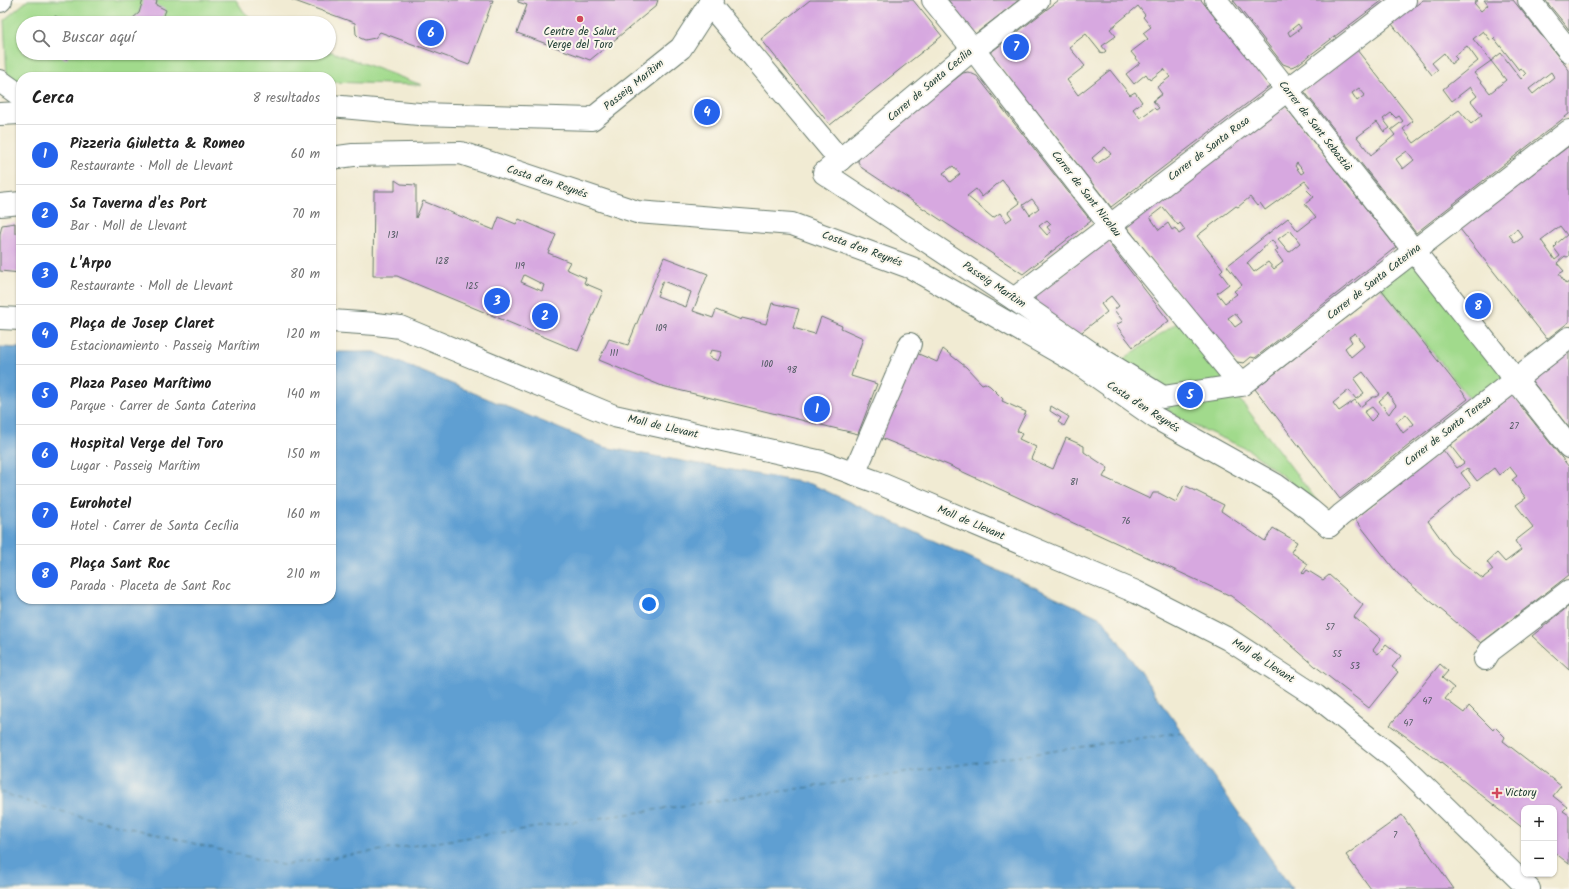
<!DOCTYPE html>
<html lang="es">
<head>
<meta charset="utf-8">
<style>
  body { margin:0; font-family:Kalam,sans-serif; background:#f6f6f6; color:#222 }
  .controls { position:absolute; right:12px; bottom:12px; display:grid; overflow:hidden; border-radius:8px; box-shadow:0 1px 3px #0004 }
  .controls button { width:36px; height:36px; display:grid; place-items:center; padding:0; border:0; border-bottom:1px solid #e0e0e0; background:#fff; color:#222; font:20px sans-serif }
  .you { position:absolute; left:649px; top:604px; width:14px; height:14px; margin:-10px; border:3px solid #fff; border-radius:50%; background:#1a73e8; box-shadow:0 0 0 6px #1a73e833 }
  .badge { display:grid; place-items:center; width:26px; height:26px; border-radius:50%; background:#2563eb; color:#fff; font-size:13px; font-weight:700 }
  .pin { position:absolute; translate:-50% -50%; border:2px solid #fff; box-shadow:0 1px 4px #0006 }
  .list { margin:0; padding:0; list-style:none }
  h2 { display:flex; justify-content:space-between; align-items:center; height:52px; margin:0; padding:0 16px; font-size:17px }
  h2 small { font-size:13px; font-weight:400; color:#767676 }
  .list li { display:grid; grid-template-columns:26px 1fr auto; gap:12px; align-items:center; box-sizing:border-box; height:60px; padding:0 16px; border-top:1px solid #e0e0e0 }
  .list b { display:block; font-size:15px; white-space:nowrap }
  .list p { margin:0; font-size:13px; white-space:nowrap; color:#767676 }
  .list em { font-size:13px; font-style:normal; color:#767676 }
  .icon { flex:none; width:22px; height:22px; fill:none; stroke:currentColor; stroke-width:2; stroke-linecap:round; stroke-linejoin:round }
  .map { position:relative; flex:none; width:1569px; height:889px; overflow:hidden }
  .search { position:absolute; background:#fff; box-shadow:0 1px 3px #0004; left:16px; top:16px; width:320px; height:44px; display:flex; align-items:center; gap:10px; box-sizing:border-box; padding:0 14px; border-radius:22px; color:#767676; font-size:15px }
  .panel { position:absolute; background:#fff; box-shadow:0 1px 3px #0004; left:16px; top:72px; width:320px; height:532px; border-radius:16px }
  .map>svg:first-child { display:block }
</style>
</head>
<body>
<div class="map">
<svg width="1569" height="889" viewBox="0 0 1569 889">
  <rect width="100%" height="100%" fill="#fbf7ec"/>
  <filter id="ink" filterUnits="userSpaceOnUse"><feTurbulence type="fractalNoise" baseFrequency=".025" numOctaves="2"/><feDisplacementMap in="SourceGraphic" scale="8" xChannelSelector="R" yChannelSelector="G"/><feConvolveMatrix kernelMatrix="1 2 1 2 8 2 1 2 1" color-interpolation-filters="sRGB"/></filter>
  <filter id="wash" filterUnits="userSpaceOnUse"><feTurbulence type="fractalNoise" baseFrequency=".012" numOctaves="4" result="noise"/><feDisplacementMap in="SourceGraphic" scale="16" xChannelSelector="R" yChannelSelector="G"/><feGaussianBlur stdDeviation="0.9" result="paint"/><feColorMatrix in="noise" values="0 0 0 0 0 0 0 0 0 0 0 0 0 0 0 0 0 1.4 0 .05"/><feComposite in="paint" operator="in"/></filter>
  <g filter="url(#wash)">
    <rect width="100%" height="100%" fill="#f1ebd3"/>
    <g fill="#a1da8c" stroke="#608c60">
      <polygon points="28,0 236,0 244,12 257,23 23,23 23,53 329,53 329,51 422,85 331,82 331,77 21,77 21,86 7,77 4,20"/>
      <polygon points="1409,255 1510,382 1470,399 1378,284"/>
      <polygon points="1180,321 1320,505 1249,450 1182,420 1107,370"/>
    </g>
    <polygon fill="#5e9fd2" stroke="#3e6e83" points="0,347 21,348 21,599 331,599 331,352 375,352 604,447 811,484 1103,619 1292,889 0,889"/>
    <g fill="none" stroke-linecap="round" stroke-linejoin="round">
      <polyline stroke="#355f6b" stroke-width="1" stroke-dasharray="5 4" stroke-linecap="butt" points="0,792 44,807 282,865 1182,732"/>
    </g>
    <g id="blocks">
      <g fill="#d7a8e0" fill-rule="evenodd">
        <polygon points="143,0 157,0 156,5 166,10 161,23 132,23 133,18 139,13"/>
        <polygon points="292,0 493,0 469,65 380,32 375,38 365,40 360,38 356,34 355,23"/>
        <polygon points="518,0 658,0 656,6 590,60 517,33 527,5 518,2"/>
        <polygon points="810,0 913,0 942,36 830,125 761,39"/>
        <polygon points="948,0 1019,0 975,34"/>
        <path d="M1059 0H1201L1270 86 1111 207 990 53ZM1138 6 1145 15 1143 17 1151 27 1143 33 1148 39 1131 52 1140 63 1126 74 1134 84 1146 74 1150 80 1164 69 1170 77 1157 87 1162 94 1153 101 1159 108 1156 110 1154 108 1140 118 1133 109 1142 102 1135 92 1130 95 1110 70 1078 95 1067 80 1085 66 1069 47 1086 34 1102 54 1106 51 1102 46 1116 36 1110 29ZM1105 147 1111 154 1097 164 1092 158Z"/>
        <path d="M1233 0H1383L1297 65 1291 67 1283 64ZM1298 24 1301 28 1290 36 1288 32Z"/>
        <path d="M1423 0H1478L1474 3 1481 11 1488 5 1484 0H1513L1569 70V114L1416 233 1304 91 1357 50 1413 121 1403 129 1414 143 1459 110 1471 124 1482 115 1471 101 1477 96 1470 87 1452 101 1443 89 1478 61 1467 46 1454 56 1457 59 1451 64 1444 53 1432 63 1438 70 1432 75 1392 24ZM1483 31 1491 41 1494 38 1519 70 1521 68 1526 74 1521 79 1501 53 1491 61 1506 80 1490 93 1474 73 1491 61 1473 39ZM1551 72 1554 77 1533 94 1529 89ZM1359 88 1365 95 1357 101 1352 93ZM1391 113 1396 118 1399 116 1403 121 1391 130 1395 135 1371 155 1357 137 1377 122 1384 132 1390 128 1383 119ZM1407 151 1414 160 1403 169 1396 159Z"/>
        <polygon points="1545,0 1569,0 1569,30 1564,23"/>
        <polygon points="55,16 73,23 52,23"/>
        <polygon points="51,53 69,53 67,59"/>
        <path d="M968 72 977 76 1091 221 1023 274 862 168 858 162 859 155 963 73ZM953 166 960 174 950 182 943 173ZM1002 180 1020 203 1008 212 1012 218 1006 222 1000 213 993 218 967 196 976 189 982 197ZM1032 199 1039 208 1030 215 1023 205ZM1047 220 1051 224 1047 227 1051 232 1047 235 1039 226Z"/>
        <path d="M1285 106 1396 247 1255 358 1251 357 1244 363 1237 362 1231 355H1227L1126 226ZM1297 163 1304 172 1301 174 1295 166ZM1305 181 1310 187 1307 190 1314 197 1305 204 1316 217 1298 231 1288 218 1227 266 1242 285 1234 291 1237 294 1225 303 1217 293 1229 284 1220 272 1223 269 1197 236 1236 206 1238 207 1250 197 1257 206 1260 203 1265 210ZM1163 207 1178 225 1180 223 1185 230 1179 234 1175 228 1172 230 1168 223 1159 230 1150 217ZM1290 230 1300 243 1289 252 1278 239ZM1272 240 1278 249 1275 251 1283 262 1274 269 1268 262 1254 272 1247 263ZM1235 313 1242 322 1235 327 1228 318Z"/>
        <path d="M1569 146V256L1567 257 1565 256 1557 263 1564 271 1559 274 1566 284 1569 282V322L1547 339 1460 229ZM1560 226 1567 235 1556 244 1557 245 1554 248 1560 256 1555 260 1541 240ZM1517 229 1523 237 1515 243 1509 235Z"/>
        <path d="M395 180 401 184 416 185V218L423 201 494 230 499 217 516 224 519 219 556 235 548 253 570 262 566 269 586 278 584 283 603 291 578 351 397 276H373L374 191H395ZM524 275 544 285 542 291 521 282Z"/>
        <polygon points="15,223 15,233 21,233 21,273 0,271 0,234 2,225"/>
        <polygon points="1107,241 1169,321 1133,347 1116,325 1123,321 1114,310 1119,306 1111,296 1101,304 1107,312 1078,335 1036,308 1035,296"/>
        <path d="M664 257 708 274 693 311 713 318 716 310 741 320 742 318 766 324 772 303 799 309 793 328 815 334 821 317 842 326 841 328 863 338 851 376 877 384 858 434 662 386 599 360 609 339 628 345ZM663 281 691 292 686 307 657 296ZM711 350 722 352 718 361 709 357Z"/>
        <path d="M1382 290 1468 399 1340 499 1255 389ZM1355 333 1364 346 1351 357 1345 348 1352 342 1349 337ZM1363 372 1380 394 1376 397H1373L1360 407 1355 400 1339 411 1333 403 1349 390 1356 399 1364 393 1354 379ZM1388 393 1396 405 1393 408 1389 414 1379 401ZM1372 407 1378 414 1371 421 1364 412ZM1406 414 1414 424 1403 433 1396 422Z"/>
        <polygon points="943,349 966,367 982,384 985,383 990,386 1003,399 1002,401 1026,412 1017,431 1022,434 1019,439 1036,447 1031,459 1053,469 1066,438 1084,446 1084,452 1108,468 1103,477 1150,499 1153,493 1159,493 1176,502 1184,485 1224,505 1221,511 1265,541 1273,528 1297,542 1291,552 1308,564 1302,572 1304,574 1307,570 1323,580 1329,575 1363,605 1354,617 1381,639 1373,650 1378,654 1386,644 1401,656 1392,667 1398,672 1369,708 1315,666 1260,618 1231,596 948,465 881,438 914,352 937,362"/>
        <polygon points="1569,352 1569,428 1532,381"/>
        <path d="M1513 396 1569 467V575L1481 643 1398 574 1355 519 1443 450 1457 468 1464 463 1450 445ZM1510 467 1517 476 1512 480 1526 498 1516 505 1533 527 1515 541 1521 550 1505 562 1497 553 1487 562 1493 570 1484 577 1483 579 1452 554 1428 521 1471 486 1461 473 1467 468 1477 481 1494 468 1499 475Z"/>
        <polygon points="1051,406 1069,417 1064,426 1058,422 1061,418 1050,411"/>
        <polygon points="1569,606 1569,670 1532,636"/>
        <polygon points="1440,664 1448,671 1442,678 1454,688 1445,699 1464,713 1469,706 1493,730 1495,727 1505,737 1503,741 1561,786 1553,796 1567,807 1563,811 1569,815 1569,864 1554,852 1554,808 1524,808 1524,829 1426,751 1390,725"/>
        <polygon points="1402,815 1454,889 1371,889 1346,855"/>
      </g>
    </g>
  </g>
  <g filter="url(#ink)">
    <use href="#blocks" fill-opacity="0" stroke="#687a6c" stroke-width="1"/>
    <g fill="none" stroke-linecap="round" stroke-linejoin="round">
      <g stroke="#687a6c" stroke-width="24">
        <g id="minor">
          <polyline points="933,0 973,49 1109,224 1241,385"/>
          <polyline points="1038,0 987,40 973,49 824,173 1014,299 1090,352 1163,397 1241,385 1569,131"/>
          <polyline points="1216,0 1569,447"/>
          <polyline points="1529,0 1569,51"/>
          <polyline points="0,1 1,0"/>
          <polyline points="709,4 840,160"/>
          <polyline points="0,81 21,96"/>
          <polyline points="331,106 419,114 592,119 681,48 712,0"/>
          <polyline points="0,114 21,113"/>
          <polyline points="331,158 353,155 461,153 637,212 792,224 912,268 1076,362 1156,418 1276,485 1310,510 1329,526"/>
          <polyline points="0,205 21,203"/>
          <polyline points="1014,299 1405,0"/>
          <polyline points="0,318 21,319"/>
          <polyline points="331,321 376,324 400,327 614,416 822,462 874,481 1136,592 1228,639 1316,696 1400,763 1529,889"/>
          <polyline points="854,474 910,344"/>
          <polyline points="1329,526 1341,515 1569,338"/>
          <polyline points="1485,659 1490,651 1569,591"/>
        </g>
      </g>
      <use href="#minor" stroke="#fff" stroke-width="22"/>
    </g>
  </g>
  <g fill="#d1495b" stroke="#fbf7ec" stroke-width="1.5">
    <circle cx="580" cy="19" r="4"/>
    <path d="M1495 787h4v4h4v4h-4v4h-4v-4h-4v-4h4z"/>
  </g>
  <g text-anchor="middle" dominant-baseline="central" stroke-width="4" stroke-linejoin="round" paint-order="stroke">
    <g font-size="9" fill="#4d585f">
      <text x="393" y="235">131</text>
      <text x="442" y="261">128</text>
      <text x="520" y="266">119</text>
      <text x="472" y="286">125</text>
      <text x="661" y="328">109</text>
      <text x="614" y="353">111</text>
      <text x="767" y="364">100</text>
      <text x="792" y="370">98</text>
      <text x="1514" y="426">27</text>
      <text x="1074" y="482">81</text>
      <text x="1126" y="521">76</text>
      <text x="1330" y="627">57</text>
      <text x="1337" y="654">55</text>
      <text x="1355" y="666">53</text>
      <text x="1427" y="701">47</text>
      <text x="1408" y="723">47</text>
      <text x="1395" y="835">7</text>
    </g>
    <g font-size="11" fill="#1f3d34" stroke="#fbf7ec">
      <text x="580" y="32">Centre de Salut<tspan x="580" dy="13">Verge del Toro</tspan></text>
      <text x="1505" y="793" text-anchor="start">Victory</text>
    </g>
    <g font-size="11" fill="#1f3d34" stroke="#fbf7ec">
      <text transform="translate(634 85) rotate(-39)">Passeig Marítim</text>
      <text transform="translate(930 85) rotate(-40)">Carrer de Santa Cecília</text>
      <text transform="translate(1315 126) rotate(52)">Carrer de Sant Sebastià</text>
      <text transform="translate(1209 149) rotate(-37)">Carrer de Santa Rosa</text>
      <text transform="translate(547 182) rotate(18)">Costa d'en Reynés</text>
      <text transform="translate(1086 194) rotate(52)">Carrer de Sant Nicolau</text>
      <text transform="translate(862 249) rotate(20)">Costa d'en Reynés</text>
      <text transform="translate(1374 282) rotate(-38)">Carrer de Santa Caterina</text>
      <text transform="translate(994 285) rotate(34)">Passeig Marítim</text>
      <text transform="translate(1143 407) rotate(33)">Costa d'en Reynés</text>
      <text transform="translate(663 427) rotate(13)">Moll de Llevant</text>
      <text transform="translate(1448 431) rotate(-38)">Carrer de Santa Teresa</text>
      <text transform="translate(971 523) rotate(23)">Moll de Llevant</text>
      <text transform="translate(1263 661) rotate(33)">Moll de Llevant</text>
    </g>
  </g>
</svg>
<div class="controls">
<button>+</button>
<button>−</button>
</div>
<div class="you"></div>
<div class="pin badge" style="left:817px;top:409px">1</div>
<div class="pin badge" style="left:545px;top:316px">2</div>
<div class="pin badge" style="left:497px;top:301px">3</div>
<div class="pin badge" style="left:707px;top:112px">4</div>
<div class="pin badge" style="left:1190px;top:395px">5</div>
<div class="pin badge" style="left:431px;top:33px">6</div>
<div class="pin badge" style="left:1016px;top:47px">7</div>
<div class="pin badge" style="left:1478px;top:306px">8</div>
<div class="search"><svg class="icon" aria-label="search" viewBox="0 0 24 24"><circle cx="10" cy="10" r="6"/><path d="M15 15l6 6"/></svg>Buscar aquí</div>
<section class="panel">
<h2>Cerca<small>8 resultados</small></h2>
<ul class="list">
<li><span class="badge">1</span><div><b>Pizzeria Giuletta &amp; Romeo</b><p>Restaurante · Moll de Llevant</p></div><em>60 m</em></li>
<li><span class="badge">2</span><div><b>Sa Taverna d'es Port</b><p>Bar · Moll de Llevant</p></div><em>70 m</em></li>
<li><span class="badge">3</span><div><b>L'Arpo</b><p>Restaurante · Moll de Llevant</p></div><em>80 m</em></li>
<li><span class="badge">4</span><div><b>Plaça de Josep Claret</b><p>Estacionamiento · Passeig Marítim</p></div><em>120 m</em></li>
<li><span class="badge">5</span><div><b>Plaza Paseo Marítimo</b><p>Parque · Carrer de Santa Caterina</p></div><em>140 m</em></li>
<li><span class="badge">6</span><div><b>Hospital Verge del Toro</b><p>Lugar · Passeig Marítim</p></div><em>150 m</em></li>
<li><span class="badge">7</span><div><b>Eurohotel</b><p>Hotel · Carrer de Santa Cecília</p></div><em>160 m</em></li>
<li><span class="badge">8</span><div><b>Plaça Sant Roc</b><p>Parada · Placeta de Sant Roc</p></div><em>210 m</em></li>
</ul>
</section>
</div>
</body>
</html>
